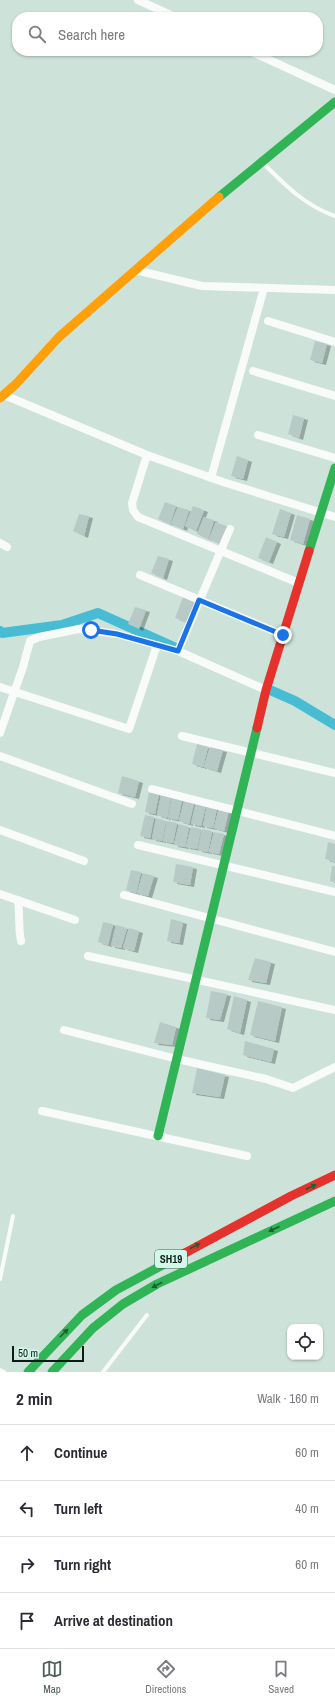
<!DOCTYPE html>
<html lang="en">
<head>
<meta charset="utf-8">
<style>
  body { margin:0; font-family:"Archivo Narrow",sans-serif; background:#f7f7f7; color:#2b2b33 }
  .controls { position:absolute; right:12px; bottom:12px; display:grid; overflow:hidden; border-radius:8px; box-shadow:0 1px 3px #0004 }
  .controls button { width:36px; height:36px; display:grid; place-items:center; padding:0; border:0; border-bottom:1px solid #e1e1e2; background:#fff; color:#2b2b33; font:20px sans-serif }
  .scale { position:absolute; left:12px; bottom:10px; width:72px; box-sizing:border-box; padding-left:4px; border:2px solid #0d1b17; border-top:0; font-size:11px; line-height:14px; white-space:nowrap; color:#0d1b17; -webkit-text-stroke:3px #d2f8ea; paint-order:stroke }
  .stop { position:absolute; width:12px; height:12px; margin:-9px; border:3px solid #1a73e8; border-radius:50%; background:#fff }
  .stop.end { background:#1a73e8; border-color:#fff; box-shadow:0 1px 4px #0008 }
  .list { margin:0; padding:0; list-style:none }
  h2 { display:flex; justify-content:space-between; align-items:center; height:52px; margin:0; padding:0 16px; font-size:17px }
  h2 small { font-size:13px; font-weight:400; color:#7c7c81 }
  .list li { display:grid; grid-template-columns:26px 1fr auto; gap:12px; align-items:center; box-sizing:border-box; height:56px; padding:0 16px; border-top:1px solid #e1e1e2 }
  .list b { display:block; font-size:15px; white-space:nowrap }
  .list em { font-size:13px; font-style:normal; color:#7c7c81 }
  .icon { flex:none; width:22px; height:22px; fill:none; stroke:currentColor; stroke-width:2; stroke-linecap:round; stroke-linejoin:round }
  .map { position:relative; flex:none; width:335px; height:1372px; overflow:hidden }
  .search { position:absolute; background:#fff; box-shadow:0 1px 3px #0004; left:12px; right:12px; top:12px; height:44px; display:flex; align-items:center; gap:10px; box-sizing:border-box; padding:0 14px; border-radius:16px; color:#7c7c81; font-size:15px }
  .sheet { height:276px; background:#fff }
  nav { display:flex; justify-content:space-around; align-items:center; box-sizing:border-box; height:56px; border-top:1px solid #e1e1e2; background:#fff; font-size:11px; color:#7c7c81 }
  nav a { display:grid; justify-items:center; gap:2px }
  nav .on { color:#50615b }
  .map>svg:first-child { display:block }
</style>
</head>
<body>
<div class="map">
<svg width="335" height="1372" viewBox="0 0 335 1372">
  <defs>
    <filter id="shadow"><feDropShadow dx="4" dy="2" stdDeviation="0" flood-color="#0004"/></filter>
  </defs>
  <rect width="100%" height="100%" fill="#cde3da"/>
  <g fill="none" stroke-linecap="round" stroke-linejoin="round">
    <g stroke="#47bcd3" stroke-width="10">
      <polyline points="0,631 2,633 62,625 98,613 176,648"/>
      <polyline points="270,690 295,701 335,725"/>
    </g>
  </g>
  <g fill="#b8cac6" filter="url(#shadow)">
    <polygon points="315,341 327,344 322,363 310,360"/>
    <polygon points="293,415 304,418 299,438 288,434"/>
    <polygon points="237,456 248,460 243,479 231,476"/>
    <polygon points="165,502 176,506 170,524 158,519"/>
    <polygon points="193,506 204,510 196,531 185,526"/>
    <polygon points="178,507 189,510 183,529 171,524"/>
    <polygon points="280,509 291,513 284,537 272,534"/>
    <polygon points="79,514 89,516 84,536 73,531"/>
    <polygon points="297,515 310,519 303,544 290,540"/>
    <polygon points="204,517 214,520 208,539 197,534"/>
    <polygon points="216,522 226,526 220,544 209,539"/>
    <polygon points="266,537 277,542 269,562 258,558"/>
    <polygon points="158,556 169,559 163,578 151,573"/>
    <polygon points="183,597 194,602 186,622 175,618"/>
    <polygon points="135,607 146,610 139,629 128,624"/>
    <polygon points="197,744 208,747 203,767 192,764"/>
    <polygon points="210,747 223,750 217,771 204,767"/>
    <polygon points="122,776 139,781 135,797 118,793"/>
    <polygon points="149,792 159,794 155,814 145,812"/>
    <polygon points="161,795 171,797 167,818 157,815"/>
    <polygon points="172,797 182,800 178,820 168,818"/>
    <polygon points="184,801 194,803 189,824 179,821"/>
    <polygon points="196,803 206,805 201,826 191,824"/>
    <polygon points="207,806 217,808 213,828 203,826"/>
    <polygon points="219,808 229,810 224,831 214,828"/>
    <polygon points="145,815 154,817 150,838 140,836"/>
    <polygon points="156,818 166,821 162,841 152,839"/>
    <polygon points="167,821 177,823 173,843 163,841"/>
    <polygon points="179,824 189,827 185,847 174,845"/>
    <polygon points="191,827 201,829 197,849 186,847"/>
    <polygon points="202,829 212,831 208,852 198,850"/>
    <polygon points="214,832 224,834 219,854 209,852"/>
    <polygon points="328,842 335,844 335,862 325,859"/>
    <polygon points="176,864 193,867 190,885 173,882"/>
    <polygon points="332,866 335,866 335,882 330,881"/>
    <polygon points="131,870 141,872 136,893 126,890"/>
    <polygon points="143,873 154,876 148,896 137,893"/>
    <polygon points="171,919 183,922 179,943 167,941"/>
    <polygon points="103,922 113,924 108,945 98,942"/>
    <polygon points="116,925 127,928 121,948 111,946"/>
    <polygon points="129,928 139,931 134,951 123,948"/>
    <polygon points="255,958 271,962 266,983 248,980"/>
    <polygon points="211,991 227,994 220,1020 206,1018"/>
    <polygon points="234,996 247,1000 240,1033 227,1029"/>
    <polygon points="258,1001 282,1007 275,1041 250,1035"/>
    <polygon points="160,1022 176,1027 172,1045 154,1043"/>
    <polygon points="245,1041 274,1049 271,1062 243,1055"/>
    <polygon points="197,1068 225,1075 220,1097 192,1093"/>
  </g>
  <g fill="none" stroke-linecap="round" stroke-linejoin="round">
    <g stroke="#f8fbf9" stroke-width="4">
      <path d="M262 162C284 184 305 206 335 216"/>
      <polyline points="0,1279 13,1216"/>
      <polyline points="0,1370 4,1372"/>
      <polyline points="103,1372 147,1315"/>
    </g>
    <g stroke="#f8fbf9" stroke-width="8">
      <polyline points="138,0 175,17"/>
      <polyline points="250,51 335,90"/>
      <polyline points="135,270 202,286 335,290"/>
      <polyline points="268,321 335,342"/>
      <polyline points="253,371 335,396"/>
      <polyline points="4,395 147,455 223,482 335,517"/>
      <polyline points="258,435 335,458"/>
      <polyline points="147,455 132,503 133,510 138,517 299,583"/>
      <polyline points="211,478 264,288"/>
      <polyline points="0,543 7,547"/>
      <polyline points="140,575 283,635"/>
      <polyline points="178,651 230,529"/>
      <polyline points="0,687 129,729 157,645"/>
      <polyline points="0,733 23,667 30,641 39,637 79,629 117,634 178,651 266,690"/>
      <polyline points="182,736 335,773"/>
      <polyline points="0,756 132,804"/>
      <polyline points="152,789 335,836"/>
      <polyline points="0,830 84,861"/>
      <polyline points="138,845 335,892"/>
      <polyline points="0,894 75,920"/>
      <polyline points="124,895 335,952"/>
      <path d="M18 900C20 914 18 927 21 941"/>
      <polyline points="88,956 335,1010"/>
      <polyline points="64,1030 177,1059 266,1079 293,1088 335,1067"/>
      <polyline points="42,1111 247,1156"/>
    </g>
    <g stroke="#30b455" stroke-width="9">
      <polyline points="219,197 335,102"/>
      <polyline points="309,551 335,468"/>
      <polyline points="158,1136 257,728"/>
      <polyline points="28,1372 82,1315 116,1290 185,1253"/>
      <polyline points="52,1372 93,1328 123,1304 157,1284 335,1201"/>
    </g>
    <polyline stroke="#ff9f0a" stroke-width="9" points="0,398 16,384 59,337 219,197"/>
    <g stroke="#e5322d" stroke-width="9">
      <polyline points="257,728 266,690 309,551"/>
      <polyline points="185,1253 291,1196 335,1175"/>
    </g>
  </g>
  <defs><path id="oneway-solid" d="M-6-.8H1V-3.2L6.5 0L1 3.2V.8H-6Z"/></defs>
  <g fill="#1d6033">
    <use href="#oneway-solid" transform="translate(311 1187) rotate(-25)"/>
    <use href="#oneway-solid" transform="translate(274 1229) rotate(155)"/>
    <use href="#oneway-solid" transform="translate(195 1246) rotate(-28)"/>
    <use href="#oneway-solid" transform="translate(157 1285) rotate(152)"/>
    <use href="#oneway-solid" transform="translate(64 1333) rotate(-45)"/>
  </g>
  <g fill="none" stroke-linecap="round" stroke-linejoin="round">
    <polyline stroke="#1a73e8" stroke-width="5" points="91,630 117,634 178,651 199,600 283,635"/>
  </g>
  <g text-anchor="middle" dominant-baseline="central" stroke-width="4" stroke-linejoin="round" paint-order="stroke">
    <rect fill="#d2f8ea" stroke="#485d56" stroke-width="1" x="155" y="1250" width="32" height="18" rx="3"/>
    <g font-size="11" font-weight="bold" fill="#0d1b17">
      <text x="171" y="1259">SH19</text>
    </g>
  </g>
</svg>
<div class="controls">
<button><svg class="icon" aria-label="locate" viewBox="0 0 24 24"><circle cx="12" cy="12" r="6"/><path d="M12 2v4M12 18v4M2 12h4M18 12h4"/></svg></button>
</div>
<div class="scale">50 m</div>
<div class="stop" style="left:91px;top:630px"></div>
<div class="stop end" style="left:283px;top:635px"></div>
<div class="search"><svg class="icon" aria-label="search" viewBox="0 0 24 24"><circle cx="10" cy="10" r="6"/><path d="M15 15l6 6"/></svg>Search here</div>
</div>
<section class="sheet">
<h2>2 min<small>Walk · 160 m</small></h2>
<ul class="list">
<li><svg class="icon" aria-label="ahead" viewBox="0 0 24 24"><path d="M12 20V5M6 11l6-6 6 6"/></svg><div><b>Continue</b></div><em>60 m</em></li>
<li><svg class="icon" aria-label="left" viewBox="0 0 24 24"><path d="M17 20v-9H6M10 6l-5 5 5 5"/></svg><div><b>Turn left</b></div><em>40 m</em></li>
<li><svg class="icon" aria-label="right" viewBox="0 0 24 24"><path d="M7 20v-9h11M14 6l5 5-5 5"/></svg><div><b>Turn right</b></div><em>60 m</em></li>
<li><svg class="icon" aria-label="arrive" viewBox="0 0 24 24"><path d="M6 21V4h12l-3 4 3 4H6"/></svg><div><b>Arrive at destination</b></div></li>
</ul>
</section>
<nav>
<a class="on"><svg class="icon" aria-label="map" viewBox="0 0 24 24"><path d="M3 6l6-2 6 2 6-2v14l-6 2-6-2-6 2zM9 4v14M15 6v14"/></svg>Map</a>
<a><svg class="icon" aria-label="directions" viewBox="0 0 24 24"><path d="M12 3l9 9-9 9-9-9zM9 14v-3h6M13 9l2 2-2 2"/></svg>Directions</a>
<a><svg class="icon" aria-label="saved" viewBox="0 0 24 24"><path d="M7 4h10v16l-5-4-5 4z"/></svg>Saved</a>
</nav>
</body>
</html>
